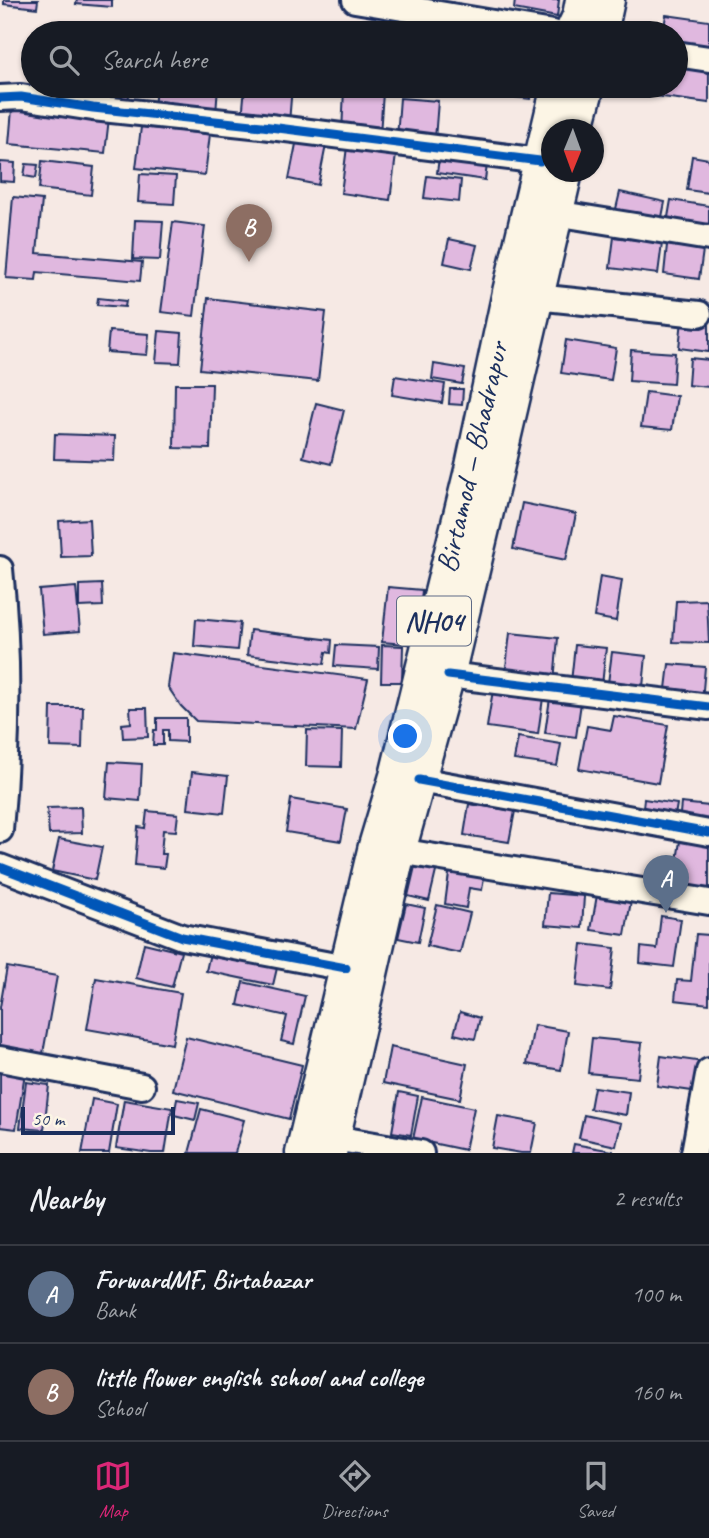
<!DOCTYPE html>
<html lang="en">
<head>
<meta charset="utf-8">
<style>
  body { margin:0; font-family:Caveat,sans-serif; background:#242831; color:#f1f3f6 }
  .compass { position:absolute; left:541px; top:119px; width:63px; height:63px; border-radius:50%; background:#171b24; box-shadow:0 2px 5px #0004; rotate:181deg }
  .scale { position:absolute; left:21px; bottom:18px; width:154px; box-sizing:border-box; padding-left:7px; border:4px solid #1b2f5e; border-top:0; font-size:19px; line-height:24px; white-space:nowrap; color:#1b2f5e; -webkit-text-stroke:5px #fcf5e5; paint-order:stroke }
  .you { position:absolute; left:406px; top:737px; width:24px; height:24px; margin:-18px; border:5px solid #fff; border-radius:50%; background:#1a73e8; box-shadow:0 0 0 10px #1a73e833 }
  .badge { display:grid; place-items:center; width:46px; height:46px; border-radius:50%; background:#db2777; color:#fff; font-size:23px; font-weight:700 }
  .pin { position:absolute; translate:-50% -58px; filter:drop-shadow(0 2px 4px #0008) }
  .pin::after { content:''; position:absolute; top:37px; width:24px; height:21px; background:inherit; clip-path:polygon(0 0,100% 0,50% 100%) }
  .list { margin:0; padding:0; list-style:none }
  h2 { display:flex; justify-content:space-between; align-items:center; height:91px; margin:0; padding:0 28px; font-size:30px }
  h2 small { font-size:23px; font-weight:400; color:#9ea1a6 }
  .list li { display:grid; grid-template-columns:46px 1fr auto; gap:21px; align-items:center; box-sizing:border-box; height:98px; padding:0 28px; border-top:2px solid #363941 }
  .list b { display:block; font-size:26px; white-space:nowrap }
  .list p { margin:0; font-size:23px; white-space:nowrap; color:#9ea1a6 }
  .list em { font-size:23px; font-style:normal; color:#9ea1a6 }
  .icon { flex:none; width:38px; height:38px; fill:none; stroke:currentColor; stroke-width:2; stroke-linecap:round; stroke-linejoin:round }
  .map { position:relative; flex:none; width:709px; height:1153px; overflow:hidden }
  .search { position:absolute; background:#171b24; box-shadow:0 2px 5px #0004; left:21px; right:21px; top:21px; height:77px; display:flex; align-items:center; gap:18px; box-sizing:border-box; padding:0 24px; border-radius:38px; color:#9ea1a6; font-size:26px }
  .sheet { height:287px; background:#171b24 }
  nav { display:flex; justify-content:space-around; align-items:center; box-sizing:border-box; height:98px; border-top:2px solid #363941; background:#171b24; font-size:19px; color:#9ea1a6 }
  nav a { display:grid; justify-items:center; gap:4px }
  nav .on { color:#db2777 }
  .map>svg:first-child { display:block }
</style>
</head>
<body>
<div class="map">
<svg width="709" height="1153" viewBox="0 0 709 1153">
  <rect width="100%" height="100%" fill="#f6e9e4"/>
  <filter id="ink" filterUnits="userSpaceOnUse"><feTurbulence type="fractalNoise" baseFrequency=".0143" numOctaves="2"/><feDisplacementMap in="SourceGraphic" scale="14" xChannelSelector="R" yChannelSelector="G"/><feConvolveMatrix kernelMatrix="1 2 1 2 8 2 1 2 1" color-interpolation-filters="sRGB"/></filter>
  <g filter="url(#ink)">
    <g fill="#e0b8df" stroke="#1b2f5e" stroke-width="2">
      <polygon points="4,0 38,0 37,8 4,4"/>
      <polygon points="77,0 112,0 112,7 76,4"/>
      <polygon points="515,0 559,0 557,17 514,9"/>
      <polygon points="397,12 436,17 434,33 394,33"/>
      <polygon points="666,15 709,21 709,51 676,47 676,33 663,33"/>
      <polygon points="676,61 709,66 709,103 631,93 632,86 676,86"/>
      <polygon points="92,86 130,86 128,103 90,98"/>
      <polygon points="156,86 218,86 216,114 154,109"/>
      <polygon points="245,86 292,86 289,123 242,119"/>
      <polygon points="428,86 531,86 530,99"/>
      <polygon points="344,90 383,93 380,134 342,132"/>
      <polygon points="400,98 438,101 435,139 397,137"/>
      <polygon points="12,109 109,118 105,153 9,144"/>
      <polygon points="141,127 210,134 205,175 136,168"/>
      <polygon points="297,139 326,145 318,185 289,179"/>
      <polygon points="347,147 396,155 390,200 341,193"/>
      <polygon points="440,150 488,157 485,180 437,173"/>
      <polygon points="692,156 709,159 709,193 687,190"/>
      <polygon points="42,161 94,167 91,195 39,189"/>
      <polygon points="0,162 15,163 14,182 0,181"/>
      <polygon points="26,164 38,165 36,178 24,176"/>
      <polygon points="140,174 176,176 174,204 138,202"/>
      <polygon points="427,176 461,180 459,202 424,198"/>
      <polygon points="620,192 665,202 661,222 615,213"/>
      <polygon points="13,197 42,200 37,253 142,262 140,281 37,272 36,280 6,278"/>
      <polygon points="671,200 709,206 709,230 667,223"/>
      <polygon points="135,220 163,221 160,260 133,259"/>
      <polygon points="173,222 205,226 194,316 161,312"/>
      <polygon points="614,237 662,243 658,274 610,268"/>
      <polygon points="449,239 477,245 471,269 444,263"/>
      <polygon points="667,245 703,250 699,279 664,274"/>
      <polygon points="98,298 126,301 125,307 97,305"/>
      <polygon points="208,298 326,312 318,381 200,369"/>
      <polygon points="682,320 709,323 709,352 679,348"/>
      <polygon points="109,331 149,334 147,355 107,352"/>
      <polygon points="159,331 182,333 180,363 156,362"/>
      <polygon points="566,340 616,348 611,380 561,373"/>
      <polygon points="631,350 675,353 673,384 629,381"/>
      <polygon points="690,358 709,360 709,387 688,385"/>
      <polygon points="434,364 465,369 462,384 432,379"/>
      <polygon points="395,376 445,384 442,403 392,395"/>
      <polygon points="175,384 212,384 210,449 174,448"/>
      <polygon points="450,389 463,389 462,405 449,404"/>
      <polygon points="646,392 677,396 672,430 641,427"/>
      <polygon points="316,403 344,410 331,464 303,457"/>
      <polygon points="55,434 115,436 114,461 54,459"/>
      <polygon points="522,503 576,514 566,560 513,549"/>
      <polygon points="89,519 91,556 61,557 59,521"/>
      <polygon points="600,576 622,580 616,621 594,617"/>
      <polygon points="102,584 103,606 79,607 79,585"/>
      <polygon points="76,587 80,631 43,634 39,590"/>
      <polygon points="388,587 422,590 417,645 382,642"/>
      <polygon points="707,600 709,643 673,642 676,601"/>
      <polygon points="196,619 240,623 237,650 194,646"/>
      <polygon points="250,630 332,640 331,653 326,652 324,664 247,655"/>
      <polygon points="510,633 558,638 554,681 505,676"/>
      <polygon points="336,645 379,647 378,669 334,666"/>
      <polygon points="382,645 403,646 402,682 381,682"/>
      <polygon points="575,645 606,648 602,685 571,682"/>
      <polygon points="612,652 646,656 643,687 608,683"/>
      <polygon points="173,653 368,679 356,729 196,721 181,706 168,687"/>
      <polygon points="669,664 705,667 702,701 665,697"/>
      <polygon points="493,690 543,698 538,734 487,727"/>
      <polygon points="550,698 581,703 576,737 545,733"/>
      <polygon points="51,707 83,707 82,748 50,747"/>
      <polygon points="130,708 147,708 148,737 123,738 122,724 131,723"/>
      <polygon points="614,716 668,725 658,783 579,769 587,726 611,730"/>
      <polygon points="157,718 186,718 186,742 168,741 168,730 163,730 163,745 153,745 154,730 157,730"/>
      <polygon points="307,730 342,731 341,767 306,766"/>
      <polygon points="518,737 561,744 557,766 514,760"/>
      <polygon points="109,762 142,764 140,801 106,798"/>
      <polygon points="192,772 228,776 224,813 188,809"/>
      <polygon points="291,799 347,809 341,841 286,832"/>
      <polygon points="644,799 677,804 674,821 642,816"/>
      <polygon points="681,803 709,806 709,827 679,824"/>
      <polygon points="469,804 515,811 509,842 464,835"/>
      <polygon points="81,807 82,833 49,834 47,808"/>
      <polygon points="147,811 178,814 176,831 163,830 161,854 166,854 164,868 135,865 138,827 145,828"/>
      <polygon points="59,839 102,847 95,880 52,871"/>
      <polygon points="680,841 709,845 709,893 673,887"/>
      <polygon points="417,858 438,863 429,901 408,896"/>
      <polygon points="450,866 485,871 482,890 469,888 466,908 445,904"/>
      <polygon points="548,893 584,896 582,928 545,925"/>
      <polygon points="597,895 631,901 625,935 591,930"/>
      <polygon points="406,904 425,908 418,942 398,938"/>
      <polygon points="437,905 470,913 460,953 427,946"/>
      <polygon points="661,916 681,919 674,967 640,963 641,947 657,949"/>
      <polygon points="696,934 709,935 709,1004 675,1000 677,980 691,981"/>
      <polygon points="144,943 181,952 172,987 136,978"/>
      <polygon points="582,944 615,948 610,990 577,986"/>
      <polygon points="210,953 277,968 273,985 206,971"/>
      <polygon points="7,967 57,976 42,1059 0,1051 0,1007"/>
      <polygon points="96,978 181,993 172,1044 87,1029"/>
      <polygon points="243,982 305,996 294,1044 281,1041 287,1016 238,1005"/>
      <polygon points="460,1012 480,1018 475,1039 454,1034"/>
      <polygon points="534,1025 568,1031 561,1070 527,1064"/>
      <polygon points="186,1037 302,1065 289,1119 173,1090"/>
      <polygon points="592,1038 642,1043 638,1078 588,1073"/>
      <polygon points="390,1047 467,1064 460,1099 383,1083"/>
      <polygon points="661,1056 704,1062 699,1092 657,1086"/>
      <polygon points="0,1069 25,1073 16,1129 0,1127"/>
      <polygon points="26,1082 49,1085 44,1130 20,1128"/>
      <polygon points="594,1087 629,1092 626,1115 590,1109"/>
      <polygon points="399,1092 418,1096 411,1135 392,1132"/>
      <polygon points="422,1097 474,1108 465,1150 413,1139"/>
      <polygon points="92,1099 117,1104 109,1153 82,1153"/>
      <polygon points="177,1099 199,1103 195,1120 174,1115"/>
      <polygon points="124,1100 172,1108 165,1153 151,1153 116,1148"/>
      <polygon points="201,1109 244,1120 235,1153 189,1153"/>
      <polygon points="584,1115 621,1123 616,1146 579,1138"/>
      <polygon points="498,1116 537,1123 531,1153 521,1153 492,1148"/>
      <polygon points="574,1144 613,1151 613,1153 572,1153"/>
    </g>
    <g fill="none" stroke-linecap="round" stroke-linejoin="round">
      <g stroke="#1b2f5e" stroke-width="30">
        <g id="minor">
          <polyline points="355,0 553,33"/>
          <polyline points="676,54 709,59"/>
          <polyline points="0,98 21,97 93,108 262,126 540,161"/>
          <polyline points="555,213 709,238"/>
          <polyline points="536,297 699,314"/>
          <path d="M0 569C9 655 8 743 0 830"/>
          <polyline points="448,675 709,707"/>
          <polyline points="419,780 709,833"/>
          <polyline points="399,851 709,902"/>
          <polyline points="0,867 182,937 346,968"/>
          <polyline points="0,1059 142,1086"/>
          <polyline points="317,1135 421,1153"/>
          <polyline points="694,1153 709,1071"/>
        </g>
      </g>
      <g stroke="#1b2f5e" stroke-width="37">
        <g id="major">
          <polyline points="571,33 579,16 582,0"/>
          <polyline points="601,33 608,0"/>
          <polyline points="576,130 588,86"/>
          <polyline points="302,1153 375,846 396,776 472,466 509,292 558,86"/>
          <polyline points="330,1153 399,851 448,675 494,482 566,172"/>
        </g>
      </g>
      <use href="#minor" stroke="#fcf5e5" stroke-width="24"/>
      <use href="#major" stroke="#fcf5e5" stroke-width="32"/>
      <g stroke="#fcf5e5" stroke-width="13">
        <g id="cycleway">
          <polyline points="0,98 21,97 93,108 262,126 540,161"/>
          <polyline points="448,675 709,707"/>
          <polyline points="419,780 709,833"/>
          <polyline points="0,867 182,937 346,968"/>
        </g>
      </g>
      <use href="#cycleway" stroke="#0057b8" stroke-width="9"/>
    </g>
  </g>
  <g text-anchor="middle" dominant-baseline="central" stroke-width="5" stroke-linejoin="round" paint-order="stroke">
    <rect fill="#fcf5e5" stroke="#5e6a86" stroke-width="2" x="397" y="596.5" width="74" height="49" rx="5"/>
    <g font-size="28" font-weight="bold" fill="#1b2f5e">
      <text x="434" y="621">NH04</text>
    </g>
    <g font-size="30" fill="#1b2f5e" stroke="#fcf5e5">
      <text transform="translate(472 457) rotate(-77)">Birtamod — Bhadrapur</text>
    </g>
  </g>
</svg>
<svg class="compass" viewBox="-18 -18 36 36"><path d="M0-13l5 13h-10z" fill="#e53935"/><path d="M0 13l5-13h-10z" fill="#9ea1a6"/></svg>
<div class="scale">50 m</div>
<div class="you"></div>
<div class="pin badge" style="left:666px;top:913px;background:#5c6f8a">A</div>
<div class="pin badge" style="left:249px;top:262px;background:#8d6e63">B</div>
<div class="search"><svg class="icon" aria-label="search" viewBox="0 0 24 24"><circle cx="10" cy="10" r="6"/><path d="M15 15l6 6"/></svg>Search here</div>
</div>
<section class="sheet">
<h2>Nearby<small>2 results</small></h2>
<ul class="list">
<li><span class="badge" style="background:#5c6f8a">A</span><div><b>ForwardMF, Birtabazar</b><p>Bank</p></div><em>100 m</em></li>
<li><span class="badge" style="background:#8d6e63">B</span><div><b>little flower english school and college</b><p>School</p></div><em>160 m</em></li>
</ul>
</section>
<nav>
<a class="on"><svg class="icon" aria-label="map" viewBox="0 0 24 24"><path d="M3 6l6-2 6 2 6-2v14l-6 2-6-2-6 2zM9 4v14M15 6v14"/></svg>Map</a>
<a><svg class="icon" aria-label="directions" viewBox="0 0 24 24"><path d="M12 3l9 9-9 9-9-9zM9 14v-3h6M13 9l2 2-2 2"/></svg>Directions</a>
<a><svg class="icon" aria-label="saved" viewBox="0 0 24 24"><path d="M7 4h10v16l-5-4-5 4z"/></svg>Saved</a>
</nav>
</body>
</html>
